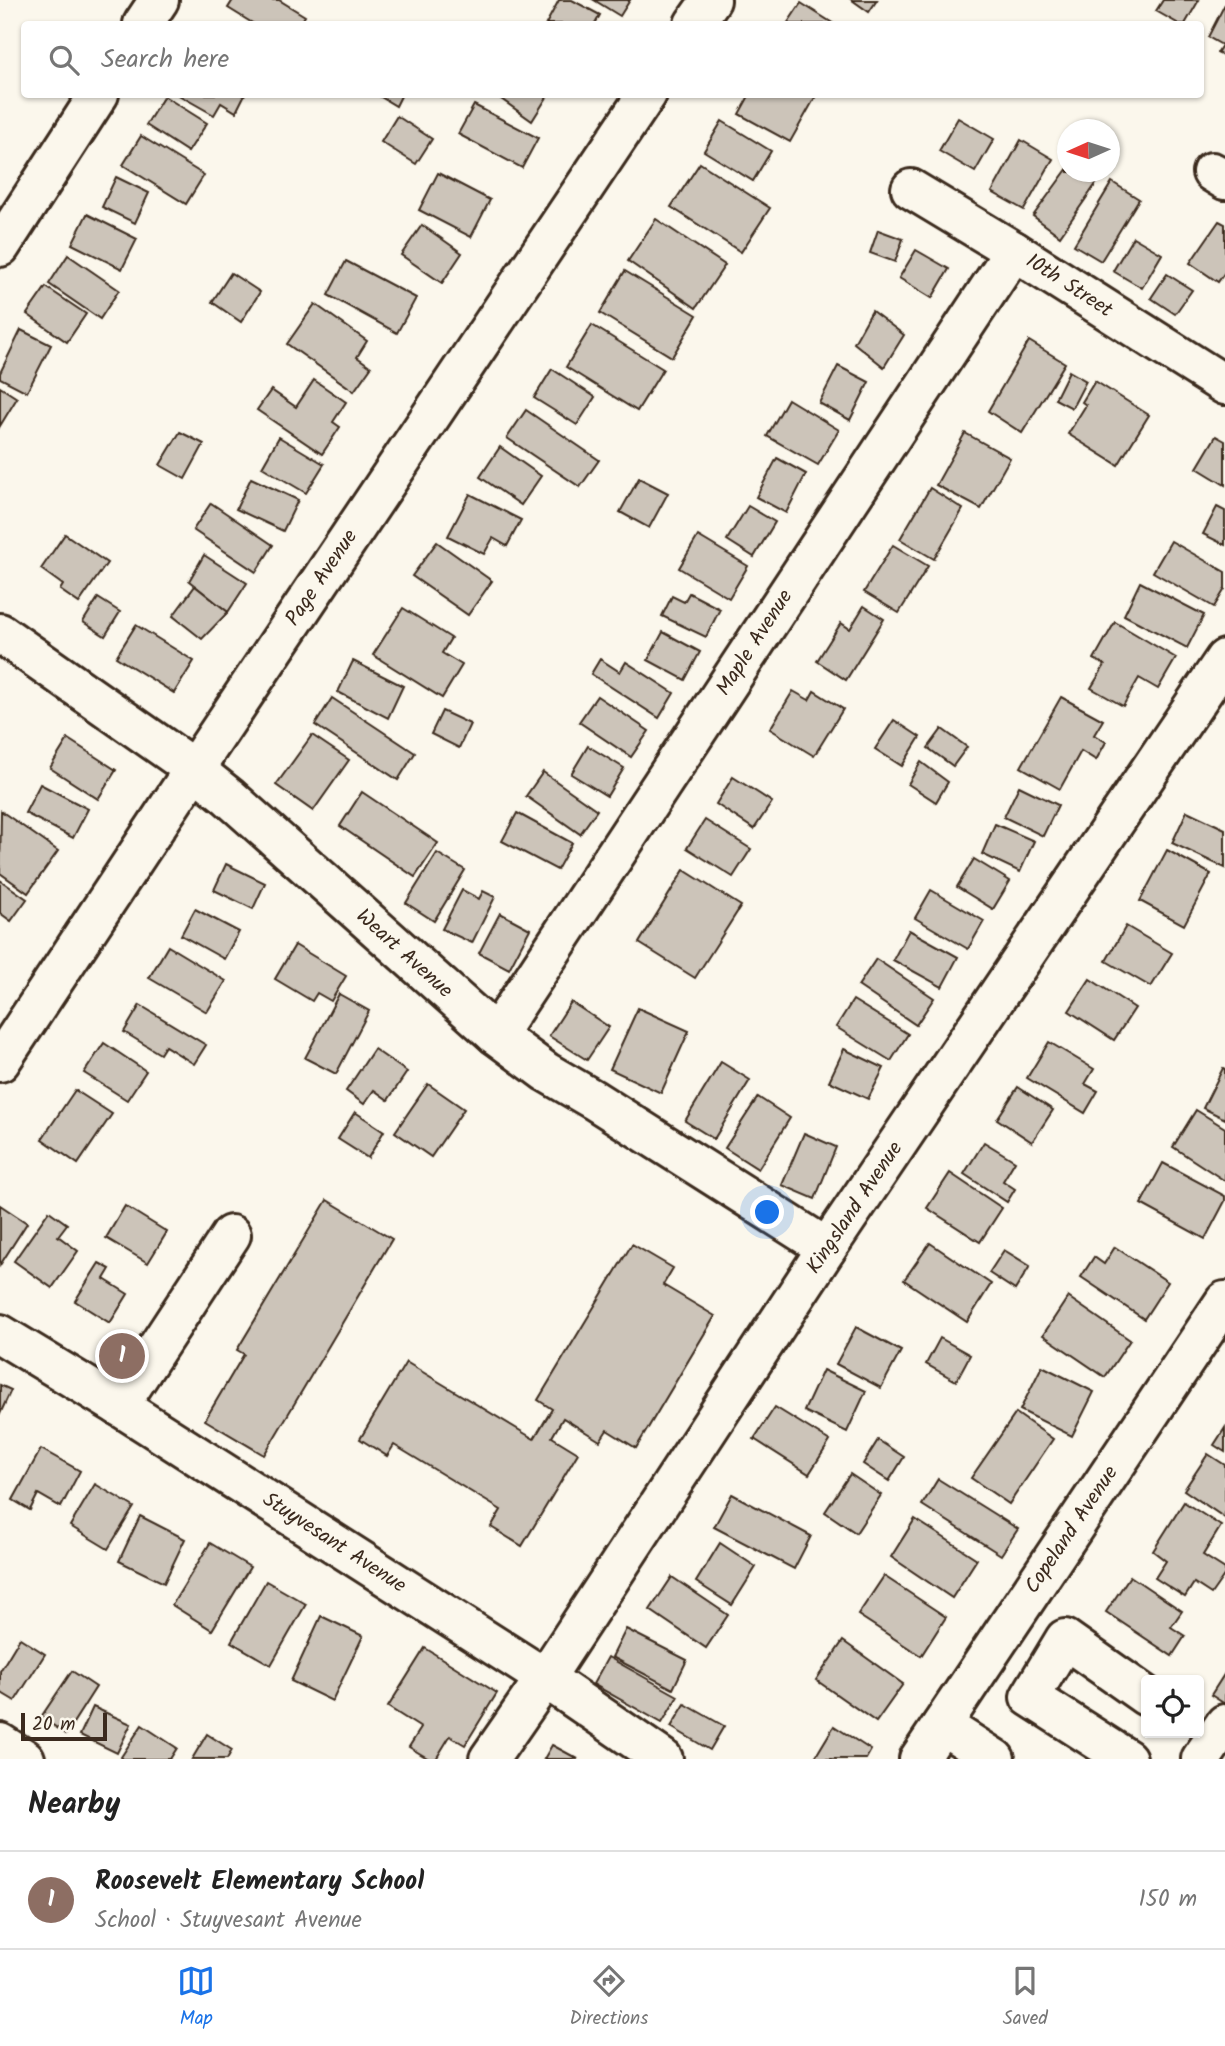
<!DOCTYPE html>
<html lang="en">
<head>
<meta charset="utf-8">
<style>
  body { margin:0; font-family:Kalam,sans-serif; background:#f6f6f6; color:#222 }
  .controls { position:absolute; right:21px; bottom:21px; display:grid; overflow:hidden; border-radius:7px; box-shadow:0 2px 5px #0004 }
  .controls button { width:63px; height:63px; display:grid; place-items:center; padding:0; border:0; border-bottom:2px solid #e0e0e0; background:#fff; color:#222; font:35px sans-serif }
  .compass { position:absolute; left:1057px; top:119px; width:63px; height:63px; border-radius:50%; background:#fff; box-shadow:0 2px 5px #0004; rotate:267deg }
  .scale { position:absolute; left:21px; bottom:18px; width:86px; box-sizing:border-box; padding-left:7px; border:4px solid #3b2a1e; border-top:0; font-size:19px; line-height:24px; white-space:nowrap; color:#3b2a1e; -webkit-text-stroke:5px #fbf7ec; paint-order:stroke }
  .you { position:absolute; left:768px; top:1213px; width:24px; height:24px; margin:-18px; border:5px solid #fff; border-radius:50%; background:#1a73e8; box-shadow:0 0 0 10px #1a73e833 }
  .badge { display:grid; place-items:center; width:46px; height:46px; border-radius:50%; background:#1a73e8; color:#fff; font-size:23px; font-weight:700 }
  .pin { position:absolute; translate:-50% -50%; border:4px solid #fff; box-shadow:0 2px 7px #0006 }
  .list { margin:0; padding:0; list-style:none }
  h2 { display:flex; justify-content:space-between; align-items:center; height:91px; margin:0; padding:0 28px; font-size:30px }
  h2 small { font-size:23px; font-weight:400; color:#767676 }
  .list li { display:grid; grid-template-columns:46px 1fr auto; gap:21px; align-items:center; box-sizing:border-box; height:98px; padding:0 28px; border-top:2px solid #e0e0e0 }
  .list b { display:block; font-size:26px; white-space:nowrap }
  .list p { margin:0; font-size:23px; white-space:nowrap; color:#767676 }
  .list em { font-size:23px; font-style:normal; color:#767676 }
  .icon { flex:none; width:38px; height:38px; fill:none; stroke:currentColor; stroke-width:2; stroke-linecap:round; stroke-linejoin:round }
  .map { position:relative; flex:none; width:1225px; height:1759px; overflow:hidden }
  .search { position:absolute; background:#fff; box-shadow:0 2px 5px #0004; left:21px; right:21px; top:21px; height:77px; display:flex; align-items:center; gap:18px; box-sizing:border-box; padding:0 24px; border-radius:7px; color:#767676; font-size:26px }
  .sheet { height:189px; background:#fff }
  nav { display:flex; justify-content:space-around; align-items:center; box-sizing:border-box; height:98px; border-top:2px solid #e0e0e0; background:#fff; font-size:19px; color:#767676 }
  nav a { display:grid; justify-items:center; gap:4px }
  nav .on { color:#1a73e8 }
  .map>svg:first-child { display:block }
</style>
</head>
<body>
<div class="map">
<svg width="1225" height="1759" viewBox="0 0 1225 1759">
  <rect width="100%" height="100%" fill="#fbf7ec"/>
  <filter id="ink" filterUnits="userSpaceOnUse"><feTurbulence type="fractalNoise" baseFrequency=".0143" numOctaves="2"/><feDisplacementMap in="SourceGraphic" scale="14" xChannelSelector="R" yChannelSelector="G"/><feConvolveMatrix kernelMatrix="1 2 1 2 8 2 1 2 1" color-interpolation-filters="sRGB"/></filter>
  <g filter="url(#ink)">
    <g fill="#ccc4b9" stroke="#3b2a1e" stroke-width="2">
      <polygon points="233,0 279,0 305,16 300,24 254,24 228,8"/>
      <polygon points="559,0 572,0 600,15 595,24 546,24"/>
      <polygon points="594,0 630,0 620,16"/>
      <polygon points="852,0 877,0 869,12"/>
      <polygon points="1163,0 1199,0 1185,24 1179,24 1156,11"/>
      <polygon points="801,3 834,24 787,24"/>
      <polygon points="1225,4 1225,57 1217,53 1222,45 1208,37"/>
      <polygon points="177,94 245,94 236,112 221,103 214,115"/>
      <polygon points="376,94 402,94 396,106"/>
      <polygon points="494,94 549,94 532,121"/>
      <polygon points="750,94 817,94 790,142 739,114"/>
      <polygon points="164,96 207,123 188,152 146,125"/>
      <polygon points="474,105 538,138 522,168 458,134"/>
      <polygon points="397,116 432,139 416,164 381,142"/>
      <polygon points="958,118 994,139 975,172 939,151"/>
      <polygon points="722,121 771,151 753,181 704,151"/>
      <polygon points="141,136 204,175 186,204 123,165"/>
      <polygon points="1021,140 1053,159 1024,210 992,192"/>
      <polygon points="700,163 770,208 741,252 671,207"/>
      <polygon points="1068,168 1068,172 1085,172 1098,181 1060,236 1033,216"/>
      <polygon points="438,173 490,200 471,237 419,210"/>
      <polygon points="116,177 149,193 135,223 102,207"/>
      <polygon points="1112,182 1139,199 1101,261 1074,245"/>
      <polygon points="87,214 137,239 122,269 72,244"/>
      <polygon points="656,219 725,265 696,308 628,261"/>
      <polygon points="1219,221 1225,224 1225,272 1218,282 1190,263"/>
      <polygon points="422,225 462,253 442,283 401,255"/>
      <polygon points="878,230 903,239 895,262 870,253"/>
      <polygon points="1133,237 1162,254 1142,288 1113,271"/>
      <polygon points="916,250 949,269 932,298 899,278"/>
      <polygon points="68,255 119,290 100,319 49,284"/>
      <polygon points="346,261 416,298 397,333 328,295"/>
      <polygon points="625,271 697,315 672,357 600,313"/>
      <polygon points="231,273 260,292 241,322 212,302"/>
      <polygon points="1167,274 1192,290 1175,314 1151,298"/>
      <polygon points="46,287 86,314 67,342 27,314"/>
      <polygon points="315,304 367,341 357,357 371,367 354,391 287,344"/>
      <polygon points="872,311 904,335 884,367 854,343"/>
      <polygon points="592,325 663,369 637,411 566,367"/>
      <polygon points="21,330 51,345 27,392 0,378 0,373"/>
      <polygon points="1029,341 1065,363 1022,433 988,411"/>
      <polygon points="838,366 869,382 850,420 819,403"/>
      <polygon points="552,369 595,397 577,425 534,398"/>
      <polygon points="1069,371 1086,381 1072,408 1055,399"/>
      <polygon points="314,380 346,402 333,422 340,427 322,454 257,410 271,390 296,407"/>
      <polygon points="1095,381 1149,415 1118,465 1068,434 1086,405 1082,402"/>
      <polygon points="0,387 17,398 0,426"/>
      <polygon points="788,399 839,430 818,465 767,436"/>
      <polygon points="526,410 599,460 580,487 507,438"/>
      <polygon points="180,432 204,444 185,479 160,465"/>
      <polygon points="965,433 1010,458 981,509 936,485"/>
      <polygon points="1216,436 1225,441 1225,485 1197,468"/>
      <polygon points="279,437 324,464 306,493 262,467"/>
      <polygon points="500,447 541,476 521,505 480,477"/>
      <polygon points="777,458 806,474 786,513 756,497"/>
      <polygon points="251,478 298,500 283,531 236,509"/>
      <polygon points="639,478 668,493 649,528 620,512"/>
      <polygon points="930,488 963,509 934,559 900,539"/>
      <polygon points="470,494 521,520 507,546 493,538 484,554 448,536"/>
      <polygon points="211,503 273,545 256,572 193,530"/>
      <polygon points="748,506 775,522 754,557 727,540"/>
      <polygon points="1217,507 1225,511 1225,545 1203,534"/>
      <polygon points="65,534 107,563 79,603 60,590 63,585 41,569"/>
      <polygon points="698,536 748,566 729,598 679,568"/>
      <polygon points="1171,541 1225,572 1225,589 1214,607 1153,572"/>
      <polygon points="437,542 492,581 468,615 412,576"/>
      <polygon points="893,545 928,566 899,613 864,592"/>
      <polygon points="204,555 247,583 228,612 189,581"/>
      <polygon points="1140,582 1204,615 1187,648 1124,615"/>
      <polygon points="195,586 228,612 202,639 173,616"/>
      <polygon points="689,593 720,609 706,637 662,616 672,596 684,602"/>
      <polygon points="98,598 120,612 105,636 83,622"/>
      <polygon points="864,606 884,619 846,680 817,661 841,623 850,629"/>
      <polygon points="403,608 451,638 442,653 462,665 442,698 373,655"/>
      <polygon points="1115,622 1176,658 1158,689 1139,678 1123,706 1091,688 1105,665 1094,659"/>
      <polygon points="136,625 194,661 174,693 116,657"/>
      <polygon points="663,632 700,652 685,680 648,660"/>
      <polygon points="600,659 620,672 626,662 674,693 659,718 591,674"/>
      <polygon points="353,661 403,686 388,718 338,692"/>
      <polygon points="793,691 809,700 814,691 843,709 814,756 770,729"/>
      <polygon points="597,696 649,731 631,757 579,722"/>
      <polygon points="1061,697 1103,720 1094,735 1106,742 1096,760 1081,751 1060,789 1021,767"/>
      <polygon points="332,698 415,753 398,780 315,725"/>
      <polygon points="442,711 470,724 459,748 431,734"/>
      <polygon points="894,720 920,737 902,766 875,749"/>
      <polygon points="942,729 967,747 953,766 928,748"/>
      <polygon points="312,735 349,760 313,811 276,785"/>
      <polygon points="68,739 116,770 98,799 50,768"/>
      <polygon points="588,746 624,768 607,796 571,774"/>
      <polygon points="921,762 948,782 936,802 908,784"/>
      <polygon points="543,772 597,810 580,834 526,796"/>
      <polygon points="733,777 772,802 754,829 716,804"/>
      <polygon points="40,784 88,809 73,838 25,813"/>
      <polygon points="1019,786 1058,805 1043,836 1004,817"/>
      <polygon points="362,792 438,843 415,877 340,826"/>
      <polygon points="1,811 58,851 28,893 0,873"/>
      <polygon points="1187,811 1225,829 1225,868 1172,843"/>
      <polygon points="517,813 572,843 557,870 502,841"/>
      <polygon points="705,820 751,849 733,877 687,848"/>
      <polygon points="995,824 1034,841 1020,872 982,854"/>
      <polygon points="1167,850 1211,874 1184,925 1140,901"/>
      <polygon points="437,853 465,870 434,921 406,903"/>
      <polygon points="974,859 1010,881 993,909 957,887"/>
      <polygon points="226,864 265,883 253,909 214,890"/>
      <polygon points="684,870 741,906 695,978 639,943"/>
      <polygon points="0,880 27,899 11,921 0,913"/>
      <polygon points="462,890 479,899 483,891 495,897 472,943 442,929"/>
      <polygon points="931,890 984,921 968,949 915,918"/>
      <polygon points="195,909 239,932 224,959 181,935"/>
      <polygon points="500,913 530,929 509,969 479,953"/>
      <polygon points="1126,926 1172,953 1151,987 1106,961"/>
      <polygon points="909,930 958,957 942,987 893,960"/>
      <polygon points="295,945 346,976 331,1001 317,993 312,1001 275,979"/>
      <polygon points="168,946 226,981 207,1012 149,978"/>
      <polygon points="876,959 934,998 916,1025 858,986"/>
      <polygon points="1090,979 1135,1008 1114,1040 1069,1011"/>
      <polygon points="339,994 369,1011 336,1074 305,1058"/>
      <polygon points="853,1000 908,1034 891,1061 836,1027"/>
      <polygon points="571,1002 609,1027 587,1060 549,1036"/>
      <polygon points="140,1005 206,1045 194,1064 165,1046 160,1054 124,1032"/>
      <polygon points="638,1008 689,1031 661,1093 610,1069"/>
      <polygon points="1049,1042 1094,1069 1085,1084 1098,1091 1085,1113 1027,1078"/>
      <polygon points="104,1043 146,1071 127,1100 84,1073"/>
      <polygon points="374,1049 407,1072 388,1100 374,1090 364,1104 346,1091"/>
      <polygon points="844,1049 884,1068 868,1099 829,1081"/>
      <polygon points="721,1062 750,1080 714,1139 685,1121"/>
      <polygon points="1223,1068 1225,1069 1225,1119 1203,1108"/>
      <polygon points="428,1084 464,1109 431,1157 395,1132"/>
      <polygon points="1018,1087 1053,1110 1032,1142 997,1119"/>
      <polygon points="75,1090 112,1114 78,1164 42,1139"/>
      <polygon points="758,1097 790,1118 758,1169 725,1148"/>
      <polygon points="1196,1110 1225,1128 1225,1181 1173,1147"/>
      <polygon points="355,1112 384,1131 368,1158 338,1139"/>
      <polygon points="804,1133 836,1147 815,1199 782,1185"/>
      <polygon points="984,1142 1015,1161 1003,1181 1015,1189 1007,1202 964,1174"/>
      <polygon points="1163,1163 1225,1196 1225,1201 1205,1239 1141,1204"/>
      <polygon points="950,1173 1002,1208 980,1242 927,1208"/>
      <polygon points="327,1200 392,1239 264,1455 205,1420 244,1354 237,1350"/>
      <polygon points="0,1205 27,1223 0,1265"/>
      <polygon points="125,1206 167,1232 148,1263 106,1238"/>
      <polygon points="49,1211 67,1224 58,1236 78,1251 52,1288 14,1261"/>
      <polygon points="930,1243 991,1284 967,1322 904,1280"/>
      <polygon points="632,1244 673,1268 663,1285 715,1316 636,1448 607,1430 600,1441 563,1418 552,1437 578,1453 522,1546 491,1527 501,1510 394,1445 387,1456 360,1439 406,1362 534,1439 552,1409 538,1400"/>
      <polygon points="1115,1247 1168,1282 1144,1319 1081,1277 1094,1257 1104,1264"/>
      <polygon points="1004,1250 1030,1266 1015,1290 989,1273"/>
      <polygon points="99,1263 110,1269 104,1279 128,1294 110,1323 75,1301"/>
      <polygon points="1068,1297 1130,1340 1105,1377 1043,1335"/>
      <polygon points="856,1327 901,1351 881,1388 836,1364"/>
      <polygon points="940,1338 970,1355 956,1381 926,1364"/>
      <polygon points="1042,1366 1094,1392 1072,1436 1020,1410"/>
      <polygon points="823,1370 866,1391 847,1432 804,1411"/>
      <polygon points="0,1385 11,1390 0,1414"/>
      <polygon points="775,1407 830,1441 809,1474 754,1439"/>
      <polygon points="1016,1413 1053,1439 1009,1504 971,1478"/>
      <polygon points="1225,1428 1225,1452 1214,1445"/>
      <polygon points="878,1440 904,1457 889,1481 863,1464"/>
      <polygon points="41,1449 80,1471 61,1507 38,1494 30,1510 13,1500"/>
      <polygon points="1208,1454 1225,1465 1225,1518 1184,1490"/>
      <polygon points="850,1474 881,1495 856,1533 825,1512"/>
      <polygon points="938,1479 1018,1529 1001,1555 922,1505"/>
      <polygon points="95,1484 134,1507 108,1549 70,1526"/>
      <polygon points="732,1494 811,1536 794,1569 714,1527"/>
      <polygon points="1184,1502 1221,1526 1203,1555 1225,1569 1225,1574 1211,1594 1194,1583 1185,1597 1155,1578 1166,1561 1153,1551"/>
      <polygon points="140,1516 185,1539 164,1583 119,1561"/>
      <polygon points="915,1519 977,1559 952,1598 891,1557"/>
      <polygon points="210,1543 250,1567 212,1630 172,1605"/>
      <polygon points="720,1543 756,1567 732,1605 696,1582"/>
      <polygon points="884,1576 946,1617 921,1656 858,1615"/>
      <polygon points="1130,1576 1182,1611 1171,1627 1185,1636 1172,1656 1106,1612"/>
      <polygon points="672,1577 728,1615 706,1648 650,1610"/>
      <polygon points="266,1581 306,1604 271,1665 231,1642"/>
      <polygon points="321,1616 363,1636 332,1701 291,1681"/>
      <polygon points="626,1629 687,1660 673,1689 612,1657"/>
      <polygon points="20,1638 45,1654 15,1701 0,1692 0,1671"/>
      <polygon points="843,1641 903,1684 876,1722 816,1680"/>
      <polygon points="425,1648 497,1693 465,1745 450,1736 436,1759 429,1759 409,1747 421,1728 388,1707"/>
      <polygon points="608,1657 678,1696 662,1723 593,1684"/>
      <polygon points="72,1671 96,1687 66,1734 41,1717"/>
      <polygon points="1225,1673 1225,1704 1211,1695"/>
      <polygon points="685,1704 724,1726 710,1750 671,1727"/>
      <polygon points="93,1707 131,1724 117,1753 80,1735"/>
      <polygon points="142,1725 177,1748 170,1759 123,1759 121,1757"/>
      <polygon points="834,1726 871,1750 866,1759 814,1759"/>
      <polygon points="207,1734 232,1750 227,1759 192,1759"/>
      <polygon points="552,1745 578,1759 544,1759"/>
    </g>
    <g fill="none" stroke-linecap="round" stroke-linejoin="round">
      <g stroke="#3b2a1e" stroke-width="44">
        <g id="minor">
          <polyline points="143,24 159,0"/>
          <polyline points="694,24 711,0"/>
          <polyline points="1212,172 1225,180"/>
          <polyline points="911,189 1014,251 1225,385"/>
          <polyline points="0,247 99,94"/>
          <polyline points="0,633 194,769 229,797 496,1035 546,1072 594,1100 827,1248"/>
          <polyline points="496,1035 1014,251"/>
          <polyline points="0,1062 194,769 647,94"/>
          <polyline points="0,1334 119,1406 545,1678 663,1759"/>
          <polyline points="119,1406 231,1235"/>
          <polyline points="942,1725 995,1759"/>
          <polyline points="0,1743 25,1759"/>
          <polyline points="919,1759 1225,1301"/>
          <polyline points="1127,1759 1030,1697 1065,1639 1146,1696"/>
          <polyline points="1201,1759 1225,1724"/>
        </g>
      </g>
      <g stroke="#3b2a1e" stroke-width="44">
        <polyline id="major" points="489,1759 545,1678 827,1248 1225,659"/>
      </g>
      <use href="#minor" stroke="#fbf7ec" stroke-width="38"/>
      <use href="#major" stroke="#fbf7ec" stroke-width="38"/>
    </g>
  </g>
  <g text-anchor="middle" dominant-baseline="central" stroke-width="7" stroke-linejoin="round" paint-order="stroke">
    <g font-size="21" fill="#3b2a1e" stroke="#fbf7ec">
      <text transform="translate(1069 286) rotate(33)">10th Street</text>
      <text transform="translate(322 578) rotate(-56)">Page Avenue</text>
      <text transform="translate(755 643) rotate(-57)">Maple Avenue</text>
      <text transform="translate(404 954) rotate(42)">Weart Avenue</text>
      <text transform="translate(855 1208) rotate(-56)">Kingsland Avenue</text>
      <text transform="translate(1072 1530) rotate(-56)">Copeland Avenue</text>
      <text transform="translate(334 1543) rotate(33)">Stuyvesant Avenue</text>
    </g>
  </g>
</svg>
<div class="controls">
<button><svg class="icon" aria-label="locate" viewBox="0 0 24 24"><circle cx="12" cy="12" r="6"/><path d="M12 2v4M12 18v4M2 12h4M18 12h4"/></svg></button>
</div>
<svg class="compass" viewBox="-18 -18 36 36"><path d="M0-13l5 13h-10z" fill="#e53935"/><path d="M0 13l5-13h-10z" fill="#767676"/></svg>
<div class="scale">20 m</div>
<div class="you"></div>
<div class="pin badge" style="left:122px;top:1356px;background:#8d6e63">1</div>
<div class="search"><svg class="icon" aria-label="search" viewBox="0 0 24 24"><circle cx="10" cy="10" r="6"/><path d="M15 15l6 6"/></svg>Search here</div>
</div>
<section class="sheet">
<h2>Nearby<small></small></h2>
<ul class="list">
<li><span class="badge" style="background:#8d6e63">1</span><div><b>Roosevelt Elementary School</b><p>School · Stuyvesant Avenue</p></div><em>150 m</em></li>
</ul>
</section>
<nav>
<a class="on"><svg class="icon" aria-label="map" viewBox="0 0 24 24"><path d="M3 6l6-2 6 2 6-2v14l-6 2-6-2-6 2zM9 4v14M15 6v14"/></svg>Map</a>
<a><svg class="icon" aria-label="directions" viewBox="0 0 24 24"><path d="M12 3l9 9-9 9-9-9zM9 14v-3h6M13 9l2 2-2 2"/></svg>Directions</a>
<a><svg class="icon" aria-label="saved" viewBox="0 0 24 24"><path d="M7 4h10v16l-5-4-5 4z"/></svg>Saved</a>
</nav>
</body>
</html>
